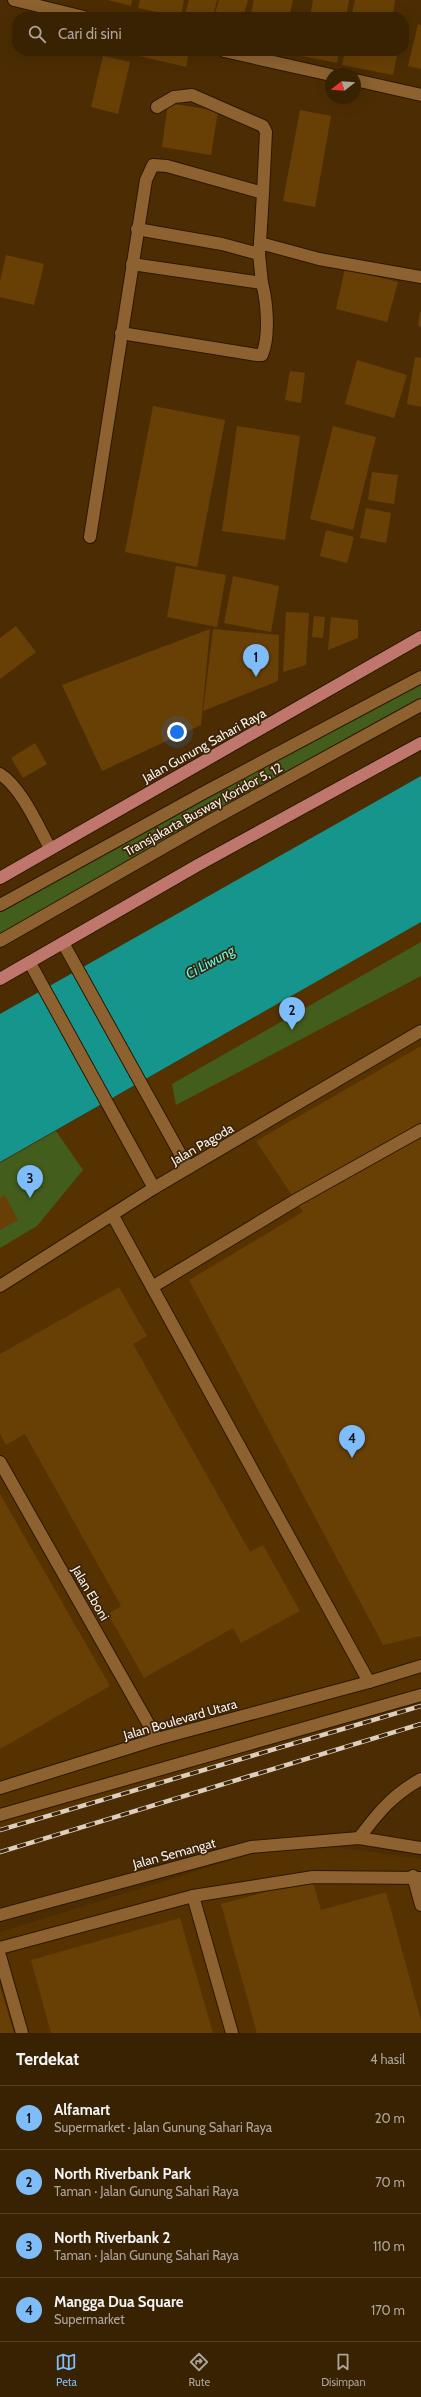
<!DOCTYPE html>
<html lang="id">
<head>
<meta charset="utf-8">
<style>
  body { margin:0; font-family:Cabin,sans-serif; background:#402a0c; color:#f1f3f6 }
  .compass { position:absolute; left:325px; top:68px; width:36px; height:36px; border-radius:50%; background:#392202; box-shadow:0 4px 16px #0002; rotate:253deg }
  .you { position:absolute; left:177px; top:732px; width:14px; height:14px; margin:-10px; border:3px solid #fff; border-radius:50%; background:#1a73e8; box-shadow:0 0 0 6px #1a73e833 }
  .badge { display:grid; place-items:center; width:26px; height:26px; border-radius:50%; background:#7ebdf9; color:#111; font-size:13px; font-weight:700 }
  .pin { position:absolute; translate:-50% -33px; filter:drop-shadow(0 1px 2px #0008) }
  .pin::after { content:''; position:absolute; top:21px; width:14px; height:12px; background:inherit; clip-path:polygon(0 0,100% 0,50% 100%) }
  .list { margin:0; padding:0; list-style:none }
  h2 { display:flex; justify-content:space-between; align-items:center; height:52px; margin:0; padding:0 16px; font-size:17px }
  h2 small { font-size:13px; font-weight:400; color:#aba499 }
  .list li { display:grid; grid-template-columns:26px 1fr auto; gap:12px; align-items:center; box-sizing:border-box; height:64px; padding:0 16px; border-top:1px solid #533f24 }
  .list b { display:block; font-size:15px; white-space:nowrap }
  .list p { margin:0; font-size:13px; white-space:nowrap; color:#aba499 }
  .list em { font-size:13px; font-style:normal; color:#aba499 }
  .icon { flex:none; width:22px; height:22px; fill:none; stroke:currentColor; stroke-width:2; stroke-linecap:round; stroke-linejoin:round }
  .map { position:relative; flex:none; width:421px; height:2033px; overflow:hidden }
  .search { position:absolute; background:#392202; box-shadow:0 4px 16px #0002; left:12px; right:12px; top:12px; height:44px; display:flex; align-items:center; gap:10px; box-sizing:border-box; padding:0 14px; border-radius:16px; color:#aba499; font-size:15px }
  .sheet { height:308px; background:#392202 }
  nav { display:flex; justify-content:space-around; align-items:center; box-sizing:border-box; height:56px; border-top:1px solid #533f24; background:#392202; font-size:11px; color:#aba499 }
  nav a { display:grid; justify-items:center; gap:2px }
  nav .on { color:#7ebdf9 }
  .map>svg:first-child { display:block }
</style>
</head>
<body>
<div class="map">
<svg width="421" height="2033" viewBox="0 0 421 2033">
  <rect width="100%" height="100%" fill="#4c2d03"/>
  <g fill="#553200">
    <polygon points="421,922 421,1701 0,1829 0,1163"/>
    <polygon points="293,1841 421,1859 421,2033 0,2033 0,1932"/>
  </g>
  <g fill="#435d1c">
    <polygon points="421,675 421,705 0,941 0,906"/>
    <polygon points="421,942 421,976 176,1105 172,1084"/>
    <polygon points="56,1131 83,1170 37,1226 0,1248 0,1163"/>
  </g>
  <polygon fill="#16958d" points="421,776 421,922 0,1162 0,1014"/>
  <g fill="#684005">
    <polygon points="108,0 132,0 131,6"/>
    <polygon points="140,0 184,0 181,17 138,8"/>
    <polygon points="189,0 217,0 213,17 185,14"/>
    <polygon points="219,0 248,0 243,17 214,17"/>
    <polygon points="254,0 293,0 289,17 250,17"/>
    <polygon points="313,0 349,0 346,17 310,17"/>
    <polygon points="355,0 395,0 393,14 405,17 351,17"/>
    <polygon points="418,24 421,25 421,69 408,66"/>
    <polygon points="118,51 189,51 186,67"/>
    <polygon points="303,51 339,51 337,63 302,56"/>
    <polygon points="345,51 398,51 393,75 342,65"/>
    <polygon points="103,56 130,62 118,114 91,107"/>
    <polygon points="168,103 218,111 211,155 162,147"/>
    <polygon points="300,110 331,116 315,207 283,201"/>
    <polygon points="6,255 44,264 34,305 0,297 0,282"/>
    <polygon points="345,269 398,282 387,322 336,309"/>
    <polygon points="420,312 421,312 421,327 418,326"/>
    <polygon points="415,357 421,358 421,407 407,404"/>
    <polygon points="357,360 407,375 394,418 345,404"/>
    <polygon points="290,371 305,373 301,403 285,400"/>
    <polygon points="153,406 225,420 197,567 125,552"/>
    <polygon points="237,426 300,436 285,540 222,531"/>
    <polygon points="333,426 376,437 353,530 310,519"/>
    <polygon points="372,472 398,475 394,504 368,500"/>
    <polygon points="366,508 391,513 386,543 360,538"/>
    <polygon points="326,530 354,537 347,563 320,556"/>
    <polygon points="176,566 226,575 217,627 167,617"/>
    <polygon points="233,576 279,586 271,632 224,623"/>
    <polygon points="286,612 309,613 306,665 283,672"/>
    <polygon points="314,616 325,617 323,638 312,637"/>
    <polygon points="331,617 358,620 358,638 328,650"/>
    <polygon points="16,626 36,652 0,679 0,638"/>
    <polygon points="210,629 201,725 102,771 62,685"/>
    <polygon points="213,629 279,635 278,681 203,711"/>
    <polygon points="35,743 47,764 23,778 11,758"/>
    <polygon points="421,1046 421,1636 383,1645 189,1280 303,1212 256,1141"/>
    <polygon points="5,1195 18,1220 0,1230 0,1198"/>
    <polygon points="119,1287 147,1336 133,1344 250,1552 263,1545 300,1611 241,1643 233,1628 144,1678 108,1614 121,1606 25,1434 6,1445 0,1434 0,1354"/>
    <polygon points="0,1494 110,1686 0,1749"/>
    <polygon points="312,1879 321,1910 386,1892 421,2020 421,2033 257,2033 221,1904"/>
    <polygon points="180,1918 213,2033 51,2033 31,1960"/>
    <polygon points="0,1987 14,2033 0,2033"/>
  </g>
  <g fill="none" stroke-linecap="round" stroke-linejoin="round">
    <g stroke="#2c1700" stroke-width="14">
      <g id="service">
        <polyline points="157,107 174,97 192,95 263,126 266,132 263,193"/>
        <polyline points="137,229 222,244 259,254 260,243"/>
        <polyline points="259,254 262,283"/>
        <path d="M121 333 257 355H262C270 336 267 302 262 283L132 264"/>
        <polyline points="90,537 146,180 153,165 167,166 263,193 260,243 319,259 421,277"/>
        <path d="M0 774C21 787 38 826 50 848"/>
        <polyline points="0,905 205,792 421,677"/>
        <polyline points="0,941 208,822 421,705"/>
        <polyline points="63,943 188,1168"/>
        <polyline points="30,963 154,1188"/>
        <polyline points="113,1216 369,1682"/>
        <polyline points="0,1286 154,1188 421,1031"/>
        <polyline points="152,1287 296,1200 421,1130"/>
        <polyline points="0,1462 157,1739"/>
        <polyline points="0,1788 157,1739 369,1682 421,1666"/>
        <polyline points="0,1815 421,1695"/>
      </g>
    </g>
    <g stroke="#2c1700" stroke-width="14">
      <g id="minor">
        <path d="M359 1838C378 1813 392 1795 421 1779"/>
        <polyline points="413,1876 421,1905"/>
        <polyline points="193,1896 232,2033"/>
        <polyline points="0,1915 251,1847 359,1838 421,1848"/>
        <polyline points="0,1948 193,1896 313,1877 421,1878"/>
        <polyline points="0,1956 22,2033"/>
      </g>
    </g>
    <g stroke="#2c1700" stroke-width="14">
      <g id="tertiary">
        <polyline points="14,0 84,17"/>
        <polyline points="224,51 331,75"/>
        <polyline points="355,80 421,95"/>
      </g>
    </g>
    <g stroke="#2c1700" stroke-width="14">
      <g id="primary">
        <polyline points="0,878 421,637"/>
        <polyline points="0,979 198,865 421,743"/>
      </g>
    </g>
    <use href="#service" stroke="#8d6230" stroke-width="12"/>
    <use href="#minor" stroke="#8d6230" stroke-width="12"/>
    <use href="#tertiary" stroke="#8d6230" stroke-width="12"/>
    <use href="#primary" stroke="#bf766d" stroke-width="12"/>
    <g stroke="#dccfbf" stroke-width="4.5">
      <g id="rail">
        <polyline points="0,1830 421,1706"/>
        <polyline points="0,1852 421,1724"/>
      </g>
    </g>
    <use href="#rail" stroke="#3c250a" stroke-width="3" stroke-dasharray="9" stroke-linecap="butt"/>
  </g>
  <g text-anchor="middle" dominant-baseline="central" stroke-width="3.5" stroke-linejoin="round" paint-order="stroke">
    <g font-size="13" fill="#fcf2e8" stroke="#3c250a">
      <text transform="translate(204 745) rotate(-29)">Jalan Gunung Sahari Raya</text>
      <text transform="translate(203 809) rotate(-29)">Transjakarta Busway Koridor 5, 12</text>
      <text transform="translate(202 1144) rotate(-30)">Jalan Pagoda</text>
      <text transform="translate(91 1593) rotate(60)">Jalan Eboni</text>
      <text transform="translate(180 1719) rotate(-16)">Jalan Boulevard Utara</text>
      <text transform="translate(174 1853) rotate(-15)">Jalan Semangat</text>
    </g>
    <g font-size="14" font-style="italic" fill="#5efaee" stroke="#3c250a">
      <text transform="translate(210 962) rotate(-29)">Ci Liwung</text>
    </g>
  </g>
</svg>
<svg class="compass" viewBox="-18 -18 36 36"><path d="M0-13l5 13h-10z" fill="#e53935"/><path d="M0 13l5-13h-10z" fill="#aba499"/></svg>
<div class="you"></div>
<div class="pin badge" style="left:256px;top:677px">1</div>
<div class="pin badge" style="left:292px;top:1030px">2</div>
<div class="pin badge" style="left:30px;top:1198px">3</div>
<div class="pin badge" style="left:352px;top:1458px">4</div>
<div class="search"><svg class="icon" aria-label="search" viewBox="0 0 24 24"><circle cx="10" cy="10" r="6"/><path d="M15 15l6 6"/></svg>Cari di sini</div>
</div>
<section class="sheet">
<h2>Terdekat<small>4 hasil</small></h2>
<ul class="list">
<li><span class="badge">1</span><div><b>Alfamart</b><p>Supermarket · Jalan Gunung Sahari Raya</p></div><em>20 m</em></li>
<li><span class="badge">2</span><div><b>North Riverbank Park</b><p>Taman · Jalan Gunung Sahari Raya</p></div><em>70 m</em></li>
<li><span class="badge">3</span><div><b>North Riverbank 2</b><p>Taman · Jalan Gunung Sahari Raya</p></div><em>110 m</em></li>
<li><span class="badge">4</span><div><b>Mangga Dua Square</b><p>Supermarket</p></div><em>170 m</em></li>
</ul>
</section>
<nav>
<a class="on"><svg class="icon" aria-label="map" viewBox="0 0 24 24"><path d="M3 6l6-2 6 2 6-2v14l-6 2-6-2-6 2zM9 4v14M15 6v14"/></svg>Peta</a>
<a><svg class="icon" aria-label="directions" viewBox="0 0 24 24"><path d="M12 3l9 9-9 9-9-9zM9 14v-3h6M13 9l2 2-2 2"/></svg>Rute</a>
<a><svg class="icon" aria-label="saved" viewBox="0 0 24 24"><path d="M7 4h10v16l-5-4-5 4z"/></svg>Disimpan</a>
</nav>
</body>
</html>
